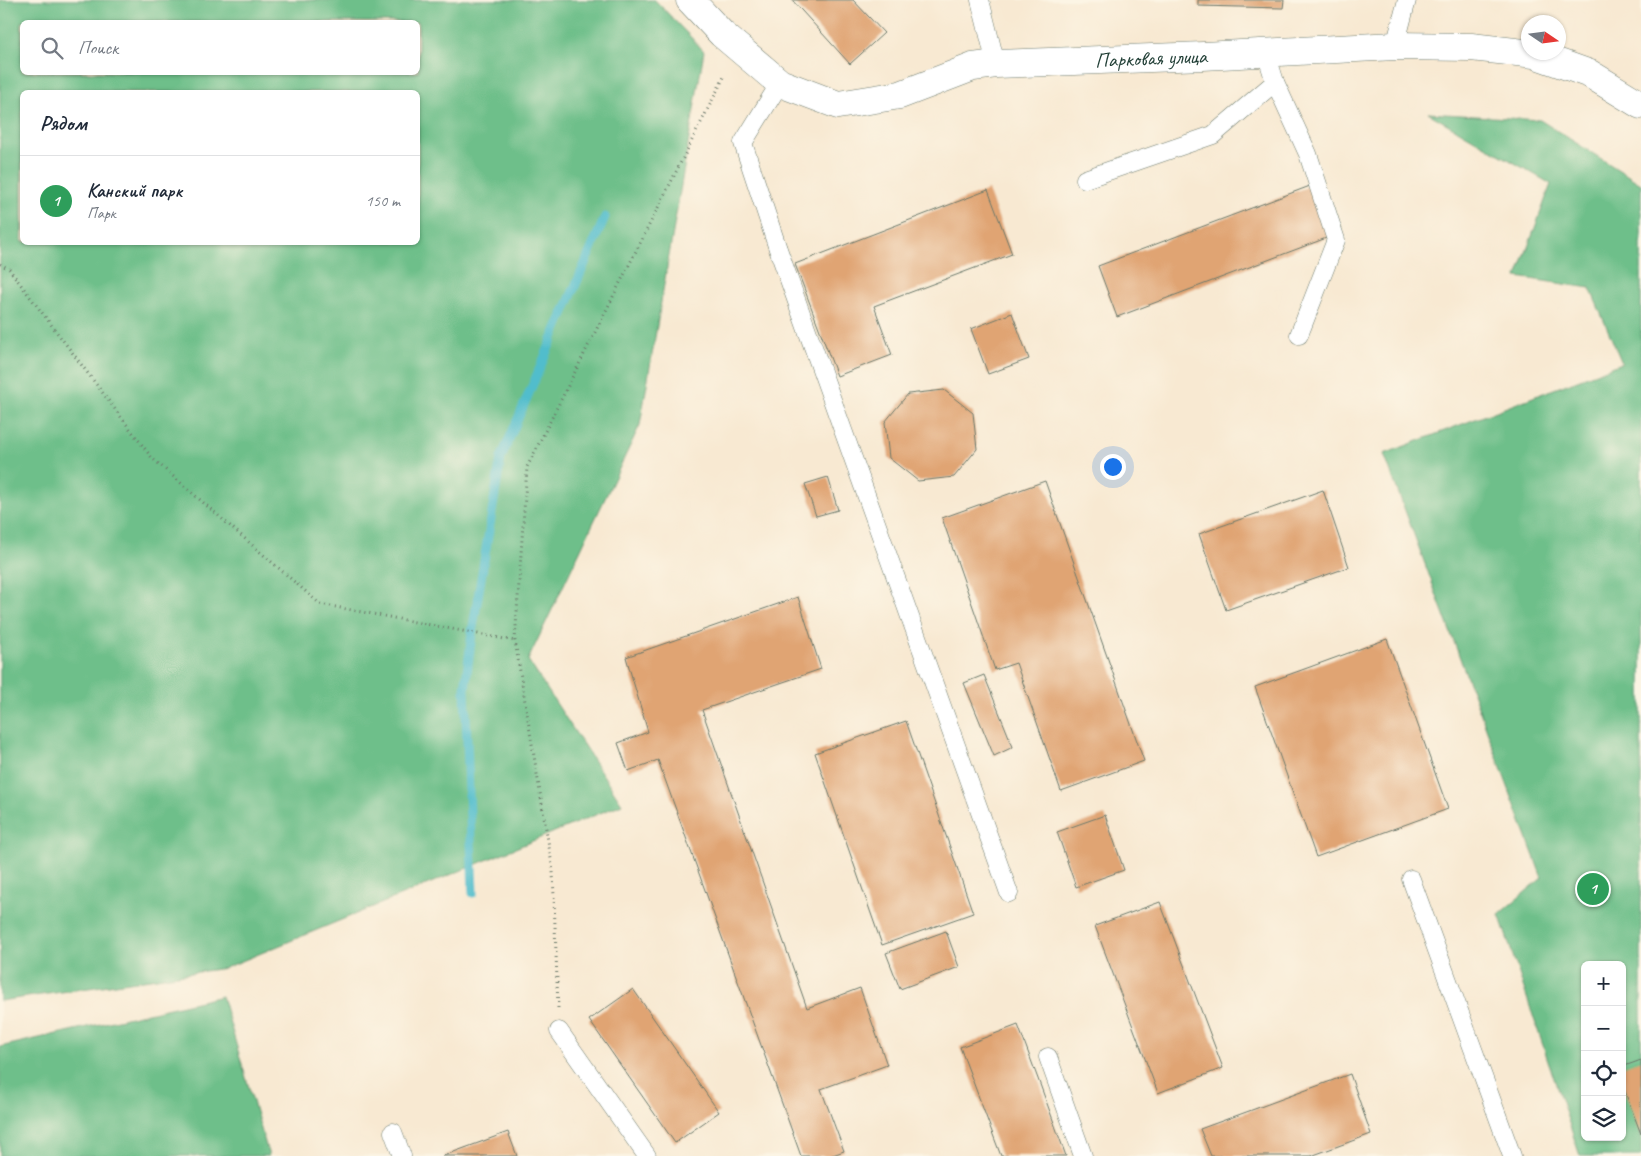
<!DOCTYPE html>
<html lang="ru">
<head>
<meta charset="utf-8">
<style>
  body { margin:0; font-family:Caveat,sans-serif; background:#f2f2f3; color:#1f2937 }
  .controls { position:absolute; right:15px; bottom:15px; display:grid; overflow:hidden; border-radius:8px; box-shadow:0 1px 4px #0004 }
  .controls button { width:45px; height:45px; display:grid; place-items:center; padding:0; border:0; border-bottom:1px solid #e0e1e3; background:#fff; color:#1f2937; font:25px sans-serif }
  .compass { position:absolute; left:1521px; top:15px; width:45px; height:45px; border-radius:50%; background:#fff; box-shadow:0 1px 4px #0004; rotate:103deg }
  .you { position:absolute; left:1112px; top:466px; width:18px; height:18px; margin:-12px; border:4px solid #fff; border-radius:50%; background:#1a73e8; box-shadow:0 0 0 8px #1a73e833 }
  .badge { display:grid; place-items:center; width:32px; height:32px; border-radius:50%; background:#7c3aed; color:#fff; font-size:16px; font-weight:700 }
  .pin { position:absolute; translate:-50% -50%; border:2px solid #fff; box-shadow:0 1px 5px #0006 }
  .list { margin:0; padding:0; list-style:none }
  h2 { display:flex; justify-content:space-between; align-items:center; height:65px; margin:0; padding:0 20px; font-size:21px }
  h2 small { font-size:16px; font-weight:400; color:#747a83 }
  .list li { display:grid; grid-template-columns:32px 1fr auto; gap:15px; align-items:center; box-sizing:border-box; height:90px; padding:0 20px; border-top:1px solid #e0e1e3 }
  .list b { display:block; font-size:19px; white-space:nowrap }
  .list p { margin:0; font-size:16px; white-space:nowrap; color:#747a83 }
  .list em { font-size:16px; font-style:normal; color:#747a83 }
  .icon { flex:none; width:28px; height:28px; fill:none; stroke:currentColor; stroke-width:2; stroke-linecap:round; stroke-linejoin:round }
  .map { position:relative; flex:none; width:1641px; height:1156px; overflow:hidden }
  .search { position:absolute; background:#fff; box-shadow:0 1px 4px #0004; left:20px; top:20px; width:400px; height:55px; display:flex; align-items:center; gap:12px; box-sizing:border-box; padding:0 18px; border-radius:8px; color:#747a83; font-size:19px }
  .panel { position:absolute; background:#fff; box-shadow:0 1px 4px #0004; left:20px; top:90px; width:400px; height:155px; border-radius:8px }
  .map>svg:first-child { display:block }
</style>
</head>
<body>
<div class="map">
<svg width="1641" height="1156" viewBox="0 0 1641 1156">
  <rect width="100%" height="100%" fill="#fcf5e5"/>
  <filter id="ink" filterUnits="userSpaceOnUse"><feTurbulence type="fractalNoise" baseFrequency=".02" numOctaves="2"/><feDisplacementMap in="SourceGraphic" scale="10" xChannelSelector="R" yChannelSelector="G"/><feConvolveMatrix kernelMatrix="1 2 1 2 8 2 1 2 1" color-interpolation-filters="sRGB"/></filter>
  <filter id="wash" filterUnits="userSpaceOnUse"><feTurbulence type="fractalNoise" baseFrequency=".0096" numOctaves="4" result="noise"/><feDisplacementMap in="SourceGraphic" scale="20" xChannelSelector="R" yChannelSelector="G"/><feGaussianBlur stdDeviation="1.12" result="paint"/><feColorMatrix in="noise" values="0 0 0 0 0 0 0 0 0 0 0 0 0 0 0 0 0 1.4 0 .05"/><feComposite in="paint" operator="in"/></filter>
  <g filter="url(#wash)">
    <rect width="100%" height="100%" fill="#f8e9d2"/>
    <g fill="#6ebf8a" stroke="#467e5f" fill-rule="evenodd">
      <path d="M0 0H655L704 51 640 425 528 660 622 804 225 968 0 1001ZM22 22H418V72H22ZM22 92H418V242H22Z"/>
      <path d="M1428 113 1540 120 1641 184V1156H1580L1499 914 1542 878 1384 454 1622 363 1590 288 1517 277 1551 184ZM1585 965H1622V1137H1585Z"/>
      <polygon points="222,996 269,1156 0,1156 0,1047"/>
    </g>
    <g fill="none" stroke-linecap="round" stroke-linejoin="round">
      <polyline stroke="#51bdcc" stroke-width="9" points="473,893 465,689 472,633 501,458 605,217"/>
    </g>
    <g id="blocks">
      <g fill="#e0a473">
        <polygon points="792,0 853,0 884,33 850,64"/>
        <polygon points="1198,0 1284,0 1283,8 1198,6"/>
        <polygon points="1310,186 1329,237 1117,317 1098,266"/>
        <polygon points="988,190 1012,254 874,306 892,355 837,376 795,264"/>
        <polygon points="1012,313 1029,359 988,374 971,329"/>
        <polygon points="944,390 973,413 977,449 954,477 918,481 889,458 885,422 908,394"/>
        <polygon points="828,477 838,510 816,516 805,484"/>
        <polygon points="1045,481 1144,761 1061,791 1016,663 995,670 942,518"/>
        <polygon points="1323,490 1349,567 1226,610 1199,534"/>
        <polygon points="798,597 821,669 702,710 807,1008 860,988 887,1065 821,1089 844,1151 830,1156 801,1156 658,760 628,771 618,743 648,732 626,657"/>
        <polygon points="1387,639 1448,809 1316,857 1255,687"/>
        <polygon points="984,675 1013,747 994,756 964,683"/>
        <polygon points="906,721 973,913 882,945 815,753"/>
        <polygon points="1105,815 1124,870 1076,887 1057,832"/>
        <polygon points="1160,902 1223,1068 1158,1093 1095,926"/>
        <polygon points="946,931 959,967 900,989 886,953"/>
        <polygon points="633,989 719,1112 675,1143 589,1020"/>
        <polygon points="1018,1025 1041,1087 1066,1156 1001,1156 960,1047"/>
        <polygon points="1641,1060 1641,1134 1622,1084 1622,1067"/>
        <polygon points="1350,1074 1371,1134 1311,1156 1211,1156 1200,1129"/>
        <polygon points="508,1132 517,1156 443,1156"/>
      </g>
    </g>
  </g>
  <g filter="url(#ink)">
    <use href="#blocks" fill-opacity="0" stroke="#6b796b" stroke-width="1"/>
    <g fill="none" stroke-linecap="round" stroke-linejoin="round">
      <g stroke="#6b796b" stroke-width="19">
        <g id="lane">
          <polyline points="980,0 996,64"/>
          <polyline points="1395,46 1407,0"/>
          <polyline points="1275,82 1308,154 1336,240 1299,335"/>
          <polyline points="780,83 743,143 778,249 1009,893"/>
          <polyline points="1085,179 1213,135 1275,82 1266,53"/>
          <polyline points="1411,879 1512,1156"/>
          <polyline points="559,1031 647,1156"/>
          <polyline points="1048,1057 1083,1156"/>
          <polyline points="393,1132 402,1156"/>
        </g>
      </g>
      <g stroke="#6b796b" stroke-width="29">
        <g id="street">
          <path id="s1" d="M690 0 722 34 780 83 838 105 900 95 973 67 996 64 1203 56 1395 46 1471 47 1534 54 1590 74 1641 105"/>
        </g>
      </g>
      <g stroke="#6b796b" stroke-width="3" stroke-dasharray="1 4" stroke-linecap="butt">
        <polyline points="0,264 9,269 152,458 320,604 515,641"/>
        <polyline points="558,1008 553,871 515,641 527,467 725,75"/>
      </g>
      <use href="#lane" stroke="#fff" stroke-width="18"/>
      <use href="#street" stroke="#fff" stroke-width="28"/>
    </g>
  </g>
  <g text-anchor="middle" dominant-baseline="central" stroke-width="4" stroke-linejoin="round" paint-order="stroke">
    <g font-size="21" fill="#1f3d34" stroke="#fcf5e5">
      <text stroke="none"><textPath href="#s1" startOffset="504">Парковая улица</textPath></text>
    </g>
  </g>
</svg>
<div class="controls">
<button>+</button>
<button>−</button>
<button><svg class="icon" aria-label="locate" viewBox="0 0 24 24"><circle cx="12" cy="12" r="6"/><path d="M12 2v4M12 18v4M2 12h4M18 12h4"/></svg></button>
<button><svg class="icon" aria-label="layers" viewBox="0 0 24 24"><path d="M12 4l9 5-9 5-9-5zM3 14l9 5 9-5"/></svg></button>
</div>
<svg class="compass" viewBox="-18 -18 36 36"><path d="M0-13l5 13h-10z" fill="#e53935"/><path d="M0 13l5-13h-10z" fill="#747a83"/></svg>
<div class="you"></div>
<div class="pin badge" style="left:1593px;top:889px;background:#2e9e5b">1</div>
<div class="search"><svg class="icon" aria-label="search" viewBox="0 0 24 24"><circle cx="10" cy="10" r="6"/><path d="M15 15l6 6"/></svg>Поиск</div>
<section class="panel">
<h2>Рядом<small></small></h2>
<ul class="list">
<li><span class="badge" style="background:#2e9e5b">1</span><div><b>Канский парк</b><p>Парк</p></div><em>150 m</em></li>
</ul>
</section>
</div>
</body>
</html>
